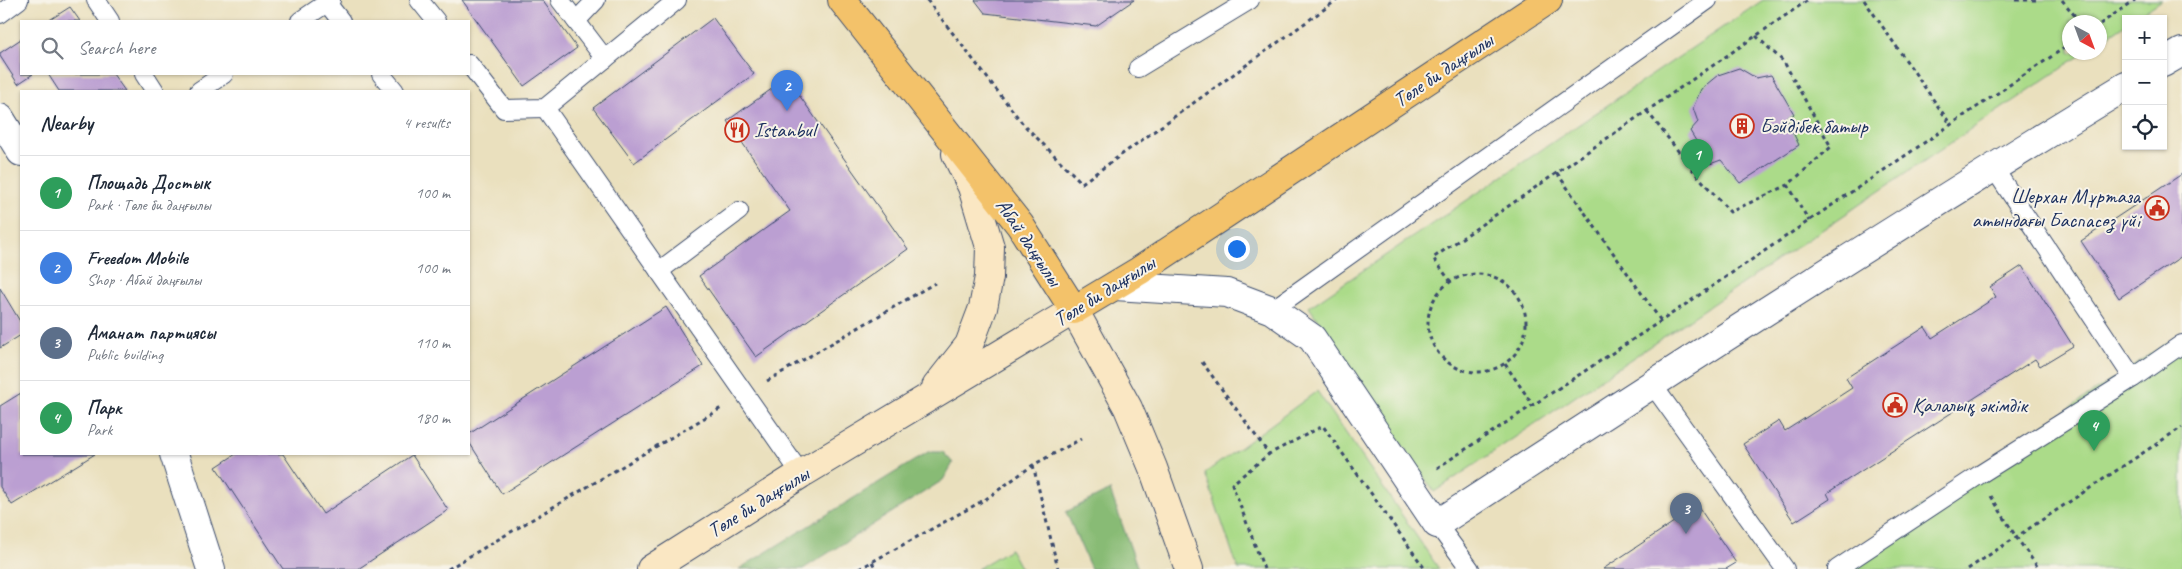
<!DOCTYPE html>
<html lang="en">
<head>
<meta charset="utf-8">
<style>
  body { margin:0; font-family:Caveat,sans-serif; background:#f6f6f7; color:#1f2937 }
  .controls { position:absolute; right:15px; top:15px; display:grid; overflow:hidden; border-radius:0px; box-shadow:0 1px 4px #0004 }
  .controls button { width:45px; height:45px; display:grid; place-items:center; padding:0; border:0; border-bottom:1px solid #e0e1e3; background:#fff; color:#1f2937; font:25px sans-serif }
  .compass { position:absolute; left:2062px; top:15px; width:45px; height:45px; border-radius:50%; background:#fff; box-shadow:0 1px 4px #0004; rotate:139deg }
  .you { position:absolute; left:1236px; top:248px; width:18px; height:18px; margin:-12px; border:4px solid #fff; border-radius:50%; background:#1a73e8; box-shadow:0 0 0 8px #1a73e833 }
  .badge { display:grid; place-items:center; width:32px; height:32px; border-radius:50%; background:#0b8043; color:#fff; font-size:16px; font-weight:700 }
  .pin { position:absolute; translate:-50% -41px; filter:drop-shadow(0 1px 2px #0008) }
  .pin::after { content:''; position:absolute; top:26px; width:18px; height:15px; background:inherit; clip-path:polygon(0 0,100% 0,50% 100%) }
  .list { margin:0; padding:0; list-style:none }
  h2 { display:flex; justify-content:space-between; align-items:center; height:65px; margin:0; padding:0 20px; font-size:21px }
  h2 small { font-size:16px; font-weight:400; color:#747a83 }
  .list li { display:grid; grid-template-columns:32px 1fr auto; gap:15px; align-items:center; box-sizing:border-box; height:75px; padding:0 20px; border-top:1px solid #e0e1e3 }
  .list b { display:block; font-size:19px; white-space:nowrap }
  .list p { margin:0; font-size:16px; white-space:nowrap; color:#747a83 }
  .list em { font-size:16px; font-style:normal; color:#747a83 }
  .icon { flex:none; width:28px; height:28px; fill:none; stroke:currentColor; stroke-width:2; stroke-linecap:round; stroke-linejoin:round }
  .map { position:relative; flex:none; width:2182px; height:569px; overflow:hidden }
  .search { position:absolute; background:#fff; box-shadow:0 1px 4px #0004; left:20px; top:20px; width:450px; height:55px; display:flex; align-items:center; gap:12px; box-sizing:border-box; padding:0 18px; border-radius:0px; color:#747a83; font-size:19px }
  .panel { position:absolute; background:#fff; box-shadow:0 1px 4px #0004; left:20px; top:90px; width:450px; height:365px; border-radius:0px }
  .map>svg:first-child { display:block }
</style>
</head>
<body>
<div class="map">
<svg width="2182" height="569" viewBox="0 0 2182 569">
  <rect width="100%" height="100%" fill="#f7f3e8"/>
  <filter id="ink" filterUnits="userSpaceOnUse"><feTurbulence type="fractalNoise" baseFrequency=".02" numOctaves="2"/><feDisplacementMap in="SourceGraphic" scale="10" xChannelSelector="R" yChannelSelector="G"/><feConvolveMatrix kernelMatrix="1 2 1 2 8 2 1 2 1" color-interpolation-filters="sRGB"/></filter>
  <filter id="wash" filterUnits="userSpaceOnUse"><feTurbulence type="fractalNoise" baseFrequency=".0096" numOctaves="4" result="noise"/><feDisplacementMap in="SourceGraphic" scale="20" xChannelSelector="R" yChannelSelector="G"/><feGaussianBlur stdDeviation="1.12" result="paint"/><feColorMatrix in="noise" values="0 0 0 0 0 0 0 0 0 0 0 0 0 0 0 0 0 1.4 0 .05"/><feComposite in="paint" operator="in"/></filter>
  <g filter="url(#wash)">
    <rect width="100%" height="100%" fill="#eae0be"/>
    <g fill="#abdb89" stroke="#638574">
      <polygon points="1763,0 2162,0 2134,19 2126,19 2126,24 2100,42 2100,22 2070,22 2070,52 2084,53 1434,492 1309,307"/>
      <polygon points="2182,333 2182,569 1829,569"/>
      <polygon points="1317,391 1439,569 1238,569 1205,473"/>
      <polygon points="1010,549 1021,569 977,569"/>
    </g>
    <g fill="#88bb75" stroke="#52756a">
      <polygon points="928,452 943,452 953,463 943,480 803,569 739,569"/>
      <polygon points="1110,490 1138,569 1091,569 1066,512"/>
    </g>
    <g id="blocks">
      <g fill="#bb9fd2">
        <polygon points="462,0 542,0 577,48 524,86"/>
        <polygon points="975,0 1134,0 1096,26 985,13"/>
        <polygon points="70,7 80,21 48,21"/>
        <polygon points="713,18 754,74 634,163 593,108"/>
        <polygon points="21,39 21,74 33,74 18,84 0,56 0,53"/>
        <polygon points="1739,68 1756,78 1771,75 1794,114 1787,120 1799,145 1740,183 1721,160 1710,164 1690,131 1698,122 1693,108 1701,89 1718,75"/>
        <polygon points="48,74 113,74 125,91 59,91"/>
        <polygon points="787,78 908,249 756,357 699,276 790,211 727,121"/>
        <polygon points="2182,174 2182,256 2119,298 2081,241"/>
        <polygon points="2022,266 2073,346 2040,366 2035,359 1827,493 1830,499 1794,522 1743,444 1779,421 1785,431 1852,388 1846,378 1925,327 1932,338 1996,297 1990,287"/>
        <polygon points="0,288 21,323 21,335 0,348"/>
        <polygon points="666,307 703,366 502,494 469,442 469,434"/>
        <polygon points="21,393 21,454 95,454 12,505 0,487 0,406"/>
        <polygon points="236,454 283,454 323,514 412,455 448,510 358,569 283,569 216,467"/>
        <polygon points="1698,506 1736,563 1726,569 1603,569"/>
      </g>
    </g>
  </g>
  <g filter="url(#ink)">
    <use href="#blocks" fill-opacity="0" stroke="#3a4a6c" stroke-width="1"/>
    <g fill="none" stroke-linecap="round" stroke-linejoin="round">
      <g stroke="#3a4a6c" stroke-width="20">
        <g id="lane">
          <polyline points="96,0 110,21"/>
          <polyline points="419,0 436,21"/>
          <polyline points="560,0 605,59"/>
          <polyline points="327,3 341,21"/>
          <polyline points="0,14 19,0"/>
          <polyline points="300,21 331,0"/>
          <polyline points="576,21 596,0"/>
          <polyline points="469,64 504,109 545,108 677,0"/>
          <polyline points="1138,68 1250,0"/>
          <polyline points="144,74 155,91"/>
          <polyline points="381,74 395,91"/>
          <polyline points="199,91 224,74"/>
          <polyline points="545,108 801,474"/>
          <polyline points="1993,167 2133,378"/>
          <polyline points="659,271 739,211"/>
          <polyline points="1272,310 1708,0"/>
          <polyline points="1652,384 1785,569"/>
          <polyline points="1437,524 1470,569"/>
          <polyline points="1837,569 1979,475 2133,378 2182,344"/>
        </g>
      </g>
      <g stroke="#3a4a6c" stroke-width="30">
        <g id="street">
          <polyline points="2163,63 2182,52"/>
          <polyline points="0,118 21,152"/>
          <path d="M1115 286 1227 293 1272 310 1312 338 1437 524C1665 375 1893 228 2126 86"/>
          <polyline points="174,454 211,569"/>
        </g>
      </g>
      <g stroke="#3a4a6c" stroke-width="30">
        <g id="secondary">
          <polyline points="936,387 969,345 983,308 989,277 990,247 972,187 956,154"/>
          <polyline points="651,569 801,474 1074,310 1128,408 1153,468 1189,569"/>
        </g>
      </g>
      <g stroke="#3a4a6c" stroke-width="30">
        <polyline id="primary" points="842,0 1020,225 1074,310 1139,271 1548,0"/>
      </g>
      <g stroke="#3a4a6c" stroke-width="3" stroke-dasharray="4 4" stroke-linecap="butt">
        <polyline points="927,0 1023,124 1082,183 1337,0"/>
        <polyline points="1864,0 1951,125"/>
        <polyline points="2016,0 2036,0"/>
        <polyline points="2062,0 2080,22"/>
        <polyline points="2100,24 2135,0"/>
        <polyline points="1756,36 1784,62 1831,147 1788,185 1809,221"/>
        <polyline points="1647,111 1696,174 1730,212 1788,185"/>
        <polyline points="1557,173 1661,321"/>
        <circle cx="1477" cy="323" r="49"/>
        <polyline points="1451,282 1433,258 1808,0"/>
        <polyline points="1202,362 1269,454 1323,426 1425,569"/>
        <polyline points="1505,364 1533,405"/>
        <polyline points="767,381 935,283"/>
        <polyline points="1033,465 1058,569"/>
        <polyline points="1437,468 1661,321 2070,44"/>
        <polyline points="1991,496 2016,537 2039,569"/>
        <polyline points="872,562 876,569"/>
        <polyline points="448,569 723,407"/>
        <polyline points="859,569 986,499 1033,465 1081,439"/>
        <polyline points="1264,569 1232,484 1269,454"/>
        <polyline points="1968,569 2182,427"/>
      </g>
      <use href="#lane" stroke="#fff" stroke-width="18"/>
      <use href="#street" stroke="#fff" stroke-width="28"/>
      <use href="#secondary" stroke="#fae7c3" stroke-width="28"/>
      <use href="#primary" stroke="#f3c26a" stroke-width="28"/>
    </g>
  </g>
  <defs>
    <g id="building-ring" transform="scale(1.25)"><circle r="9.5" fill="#f7f3e8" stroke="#c8321e" stroke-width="1.5"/><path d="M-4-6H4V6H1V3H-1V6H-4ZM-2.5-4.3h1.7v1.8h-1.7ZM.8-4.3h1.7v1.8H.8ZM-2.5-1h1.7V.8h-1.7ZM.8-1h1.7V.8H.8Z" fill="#c8321e"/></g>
    <g id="restaurant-ring" transform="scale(1.25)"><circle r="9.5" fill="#f7f3e8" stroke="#c8321e" stroke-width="1.5"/><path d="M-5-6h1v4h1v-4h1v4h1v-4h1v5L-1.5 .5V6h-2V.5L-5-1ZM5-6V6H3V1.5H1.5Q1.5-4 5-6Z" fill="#c8321e"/></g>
    <g id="civic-ring" transform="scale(1.25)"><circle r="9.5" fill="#f7f3e8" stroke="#c8321e" stroke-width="1.5"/><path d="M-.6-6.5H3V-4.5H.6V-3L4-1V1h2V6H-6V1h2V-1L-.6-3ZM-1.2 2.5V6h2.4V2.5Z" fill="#c8321e"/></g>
  </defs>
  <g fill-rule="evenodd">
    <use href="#building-ring" x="1742" y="126"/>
    <use href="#restaurant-ring" x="737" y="130"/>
    <use href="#civic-ring" x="2157" y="208"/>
    <use href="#civic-ring" x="1895" y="405"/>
  </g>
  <g text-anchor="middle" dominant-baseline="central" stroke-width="4" stroke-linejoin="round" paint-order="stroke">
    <g font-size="21" fill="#1b2f5e" stroke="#f7f3e8">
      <text transform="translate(1443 70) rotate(-34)">Төле би даңғылы</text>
      <text transform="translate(1029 242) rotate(56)">Абай даңғылы</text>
      <text transform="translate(1104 291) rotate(-32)">Төле би даңғылы</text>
      <text transform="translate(758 502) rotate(-32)">Төле би даңғылы</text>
    </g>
    <g font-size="21" fill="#1b2f5e" stroke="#f7f3e8" text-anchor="start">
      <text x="1760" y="126">Бәйдібек батыр</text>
      <text x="754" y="130">Istanbul</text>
      <text x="2140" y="196" text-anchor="end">Шерхан Мұртаза<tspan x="2140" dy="24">атындағы Баспасөз үйі</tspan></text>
      <text x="1912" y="405">Қалалық әкімдік</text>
    </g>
  </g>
</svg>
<div class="controls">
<button>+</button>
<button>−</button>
<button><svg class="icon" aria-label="locate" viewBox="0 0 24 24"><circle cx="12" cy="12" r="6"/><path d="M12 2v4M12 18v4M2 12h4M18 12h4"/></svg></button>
</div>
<svg class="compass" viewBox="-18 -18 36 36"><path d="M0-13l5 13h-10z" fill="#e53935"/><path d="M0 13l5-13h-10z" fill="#747a83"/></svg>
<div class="you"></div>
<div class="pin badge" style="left:1697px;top:180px;background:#2e9e5b">1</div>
<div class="pin badge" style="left:787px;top:111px;background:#3f7fe0">2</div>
<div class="pin badge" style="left:1686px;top:534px;background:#5c6f8a">3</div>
<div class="pin badge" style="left:2094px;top:451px;background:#2e9e5b">4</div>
<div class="search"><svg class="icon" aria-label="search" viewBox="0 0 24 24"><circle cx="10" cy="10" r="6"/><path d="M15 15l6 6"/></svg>Search here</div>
<section class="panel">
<h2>Nearby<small>4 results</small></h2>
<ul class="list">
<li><span class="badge" style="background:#2e9e5b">1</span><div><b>Площадь Достык</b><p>Park · Төле би даңғылы</p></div><em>100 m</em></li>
<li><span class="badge" style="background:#3f7fe0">2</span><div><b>Freedom Mobile</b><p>Shop · Абай даңғылы</p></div><em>100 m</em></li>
<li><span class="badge" style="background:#5c6f8a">3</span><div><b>Аманат партиясы</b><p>Public building</p></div><em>110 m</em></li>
<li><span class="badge" style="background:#2e9e5b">4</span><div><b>Парк</b><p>Park</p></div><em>180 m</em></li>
</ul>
</section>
</div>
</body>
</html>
